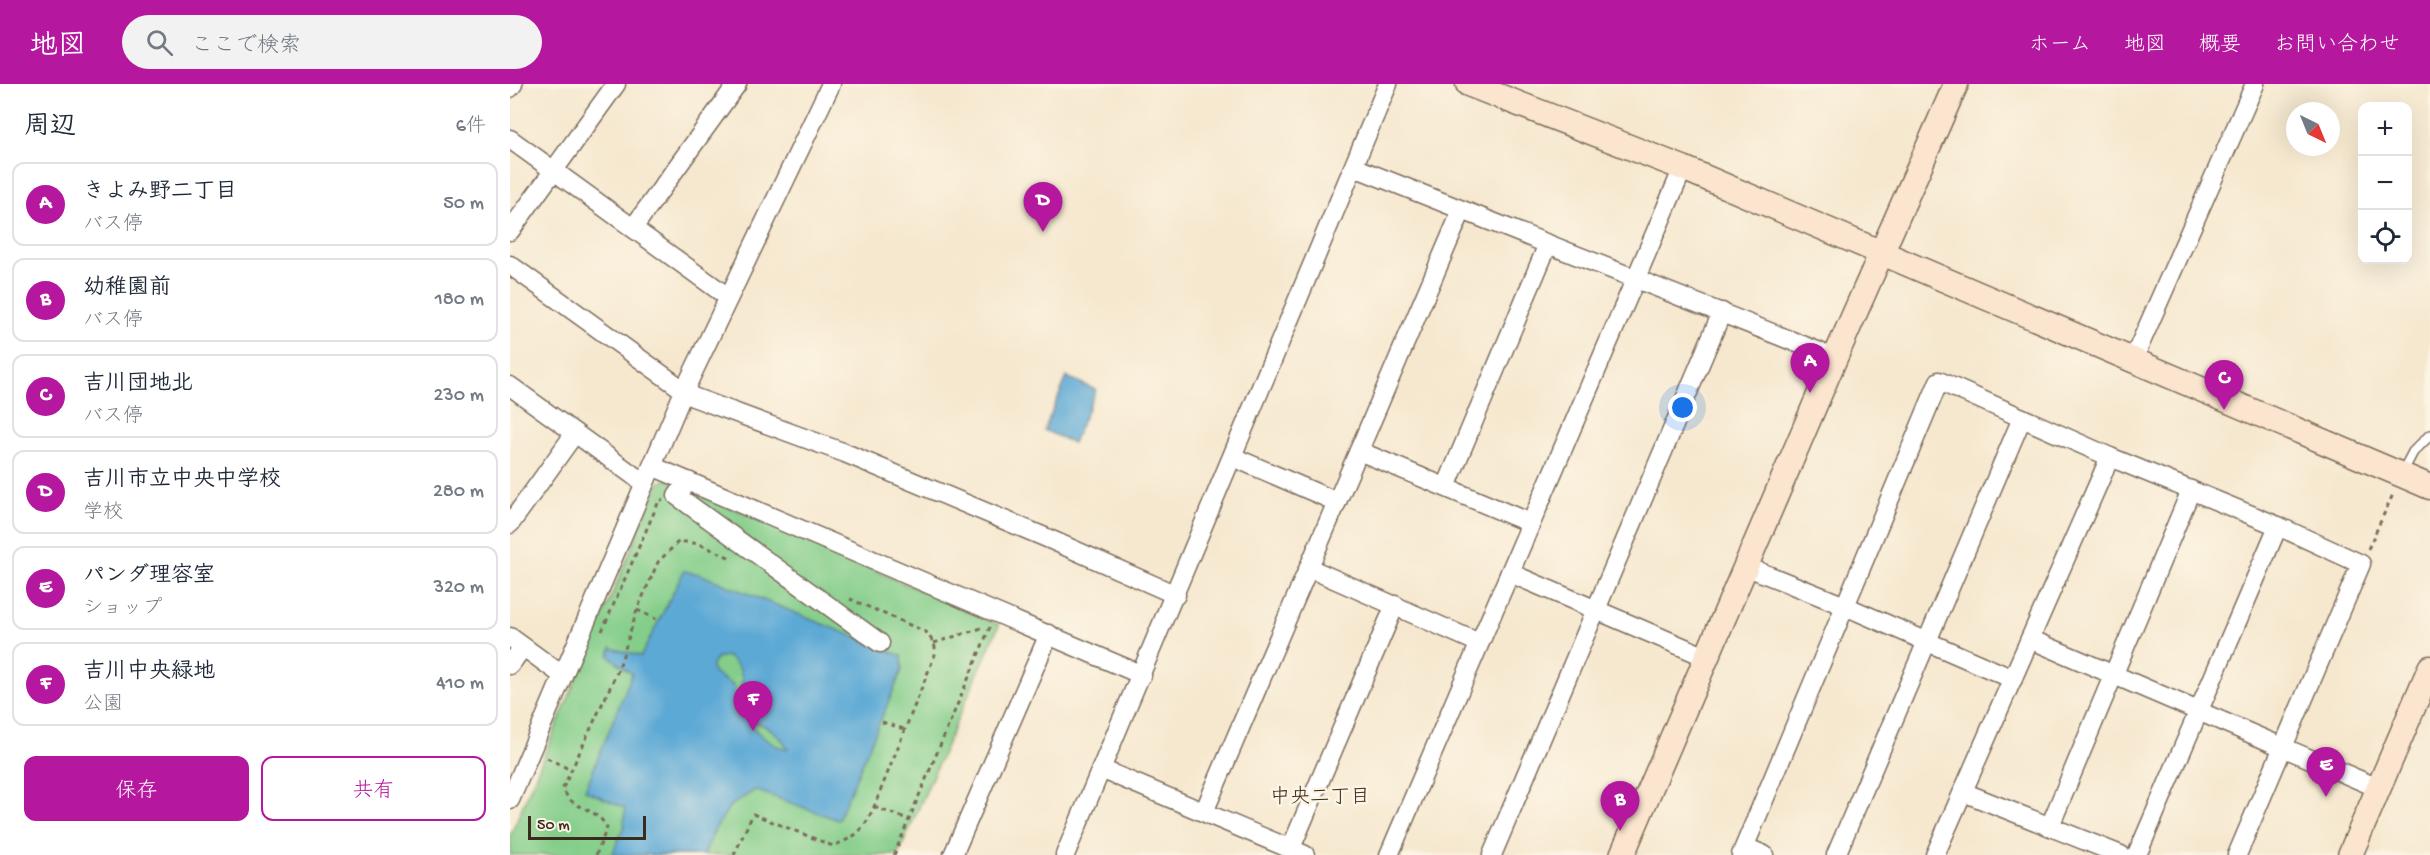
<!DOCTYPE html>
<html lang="ja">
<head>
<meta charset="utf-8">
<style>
  body { margin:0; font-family:"Gochi Hand","Klee One",sans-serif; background:#f2f2f3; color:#1f2937 }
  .controls { position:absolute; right:18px; top:18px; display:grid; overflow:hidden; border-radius:12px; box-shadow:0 6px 24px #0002 }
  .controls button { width:54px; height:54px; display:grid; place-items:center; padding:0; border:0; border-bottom:2px solid #e0e1e3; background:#fff; color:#1f2937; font:30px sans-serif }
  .compass { position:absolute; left:1776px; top:18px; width:54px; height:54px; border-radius:50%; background:#fff; box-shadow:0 6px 24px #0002; rotate:137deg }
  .scale { position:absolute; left:18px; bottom:15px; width:118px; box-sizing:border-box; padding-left:6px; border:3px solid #3b2a1e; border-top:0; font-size:16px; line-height:21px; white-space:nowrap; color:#3b2a1e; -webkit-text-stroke:4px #fcf5e5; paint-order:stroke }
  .you { position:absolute; left:1173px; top:324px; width:21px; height:21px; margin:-15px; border:4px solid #fff; border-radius:50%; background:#1a73e8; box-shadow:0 0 0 9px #1a73e833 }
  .badge { display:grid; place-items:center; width:39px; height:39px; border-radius:50%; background:#b5179e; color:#fff; font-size:20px; font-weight:700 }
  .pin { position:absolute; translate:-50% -50px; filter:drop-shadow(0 2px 3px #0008) }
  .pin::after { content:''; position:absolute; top:32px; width:21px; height:18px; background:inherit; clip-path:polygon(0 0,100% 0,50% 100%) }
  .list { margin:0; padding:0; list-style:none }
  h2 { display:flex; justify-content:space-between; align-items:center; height:78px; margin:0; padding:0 24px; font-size:26px }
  h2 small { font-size:20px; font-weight:400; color:#747a83 }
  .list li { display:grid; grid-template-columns:39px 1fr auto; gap:18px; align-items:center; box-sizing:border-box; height:84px; margin:0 12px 12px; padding:0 12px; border:2px solid #e0e1e3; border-radius:12px }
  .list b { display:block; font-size:22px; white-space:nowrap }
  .list p { margin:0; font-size:20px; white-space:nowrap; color:#747a83 }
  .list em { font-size:20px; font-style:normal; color:#747a83 }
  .actions { display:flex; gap:12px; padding:18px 24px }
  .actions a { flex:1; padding:14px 0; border:2px solid #b5179e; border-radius:12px; text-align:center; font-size:21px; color:#b5179e }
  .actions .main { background:#b5179e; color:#fff }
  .icon { flex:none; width:33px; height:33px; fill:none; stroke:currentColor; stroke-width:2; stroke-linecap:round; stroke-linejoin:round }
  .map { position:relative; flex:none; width:1920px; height:771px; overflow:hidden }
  header { display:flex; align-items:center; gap:36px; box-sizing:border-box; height:84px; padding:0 30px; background:#b5179e; color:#fff }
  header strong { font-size:28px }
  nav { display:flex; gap:33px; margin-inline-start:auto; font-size:21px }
  .search { width:420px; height:54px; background:#f2f2f3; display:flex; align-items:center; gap:15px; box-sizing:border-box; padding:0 21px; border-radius:33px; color:#747a83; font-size:22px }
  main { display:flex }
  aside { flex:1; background:#fff }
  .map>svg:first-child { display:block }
</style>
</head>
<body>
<header>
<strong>地図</strong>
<div class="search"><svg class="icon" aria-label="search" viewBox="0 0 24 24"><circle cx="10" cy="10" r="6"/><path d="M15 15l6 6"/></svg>ここで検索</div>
<nav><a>ホーム</a><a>地図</a><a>概要</a><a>お問い合わせ</a></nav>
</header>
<main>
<aside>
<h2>周辺<small>6件</small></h2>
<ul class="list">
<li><span class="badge">A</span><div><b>きよみ野二丁目</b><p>バス停</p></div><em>50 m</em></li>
<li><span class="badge">B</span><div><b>幼稚園前</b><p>バス停</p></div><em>180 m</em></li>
<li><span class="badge">C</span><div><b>吉川団地北</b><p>バス停</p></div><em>230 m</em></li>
<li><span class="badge">D</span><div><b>吉川市立中央中学校</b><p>学校</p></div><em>280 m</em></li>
<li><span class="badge">E</span><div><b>パンダ理容室</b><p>ショップ</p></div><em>320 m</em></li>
<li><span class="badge">F</span><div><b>吉川中央緑地</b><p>公園</p></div><em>410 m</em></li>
</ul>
<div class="actions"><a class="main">保存</a><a>共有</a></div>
</aside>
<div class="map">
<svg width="1920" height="771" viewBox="0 0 1920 771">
  <rect width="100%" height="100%" fill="#fcf5e5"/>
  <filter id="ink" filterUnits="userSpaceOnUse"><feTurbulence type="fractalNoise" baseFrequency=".0167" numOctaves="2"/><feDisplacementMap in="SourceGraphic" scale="12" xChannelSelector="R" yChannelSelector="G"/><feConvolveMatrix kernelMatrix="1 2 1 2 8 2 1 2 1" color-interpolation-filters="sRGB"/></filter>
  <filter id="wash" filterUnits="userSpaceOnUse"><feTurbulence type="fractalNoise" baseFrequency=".008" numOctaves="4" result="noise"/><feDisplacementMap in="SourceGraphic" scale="24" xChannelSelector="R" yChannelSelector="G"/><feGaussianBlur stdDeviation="1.35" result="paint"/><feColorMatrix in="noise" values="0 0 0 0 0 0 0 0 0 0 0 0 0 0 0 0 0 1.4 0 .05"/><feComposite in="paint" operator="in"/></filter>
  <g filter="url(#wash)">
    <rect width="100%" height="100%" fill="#f6e8cf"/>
    <polygon fill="#84ce8a" stroke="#607c54" stroke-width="1.5" points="156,395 489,541 388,771 0,771 0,752 149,399"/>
    <g fill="#5ba9d5" stroke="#4b6a7a" stroke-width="1.5" fill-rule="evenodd">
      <polygon points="557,293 586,306 563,359 534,346"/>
      <path d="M174 487 189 490 392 572V586L328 736 245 706 220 722 205 745 194 771H102L114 742 115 724 75 706 122 590 99 572 101 564 131 572ZM216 572C234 581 237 601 224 616V602L203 589 202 581 207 574ZM248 639C262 644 271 652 278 665 262 663 250 652 240 640Z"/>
    </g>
  </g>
  <g filter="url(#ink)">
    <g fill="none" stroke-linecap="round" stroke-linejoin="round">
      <g stroke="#7c6c5c" stroke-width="12">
        <polyline id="lane" points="1892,389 1903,368 1920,351"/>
      </g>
      <g stroke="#7c6c5c" stroke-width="21">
        <g id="street">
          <polyline points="0,4 3,0"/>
          <polyline points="0,55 218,213"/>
          <polyline points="844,83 1325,274"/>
          <polyline points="123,144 227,0"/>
          <polyline points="0,147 106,0"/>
          <polyline points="0,181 183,313 335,369 537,454 666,511"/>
          <polyline points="1623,276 1745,0"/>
          <polyline points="0,302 134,399"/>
          <polyline points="849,367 1020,439"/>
          <polyline points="723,373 827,418"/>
          <polyline points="142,382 632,591"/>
          <polyline points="178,397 167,412 370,559"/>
          <polyline points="936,403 1038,160"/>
          <polyline points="0,440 65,349"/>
          <polyline points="1235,482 1335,522 1503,595"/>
          <polyline points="799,484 969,559"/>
          <polyline points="1000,489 1196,573"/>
          <polyline points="0,553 52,591"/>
          <polyline points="1520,555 1868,704"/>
          <polyline points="0,581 13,563"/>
          <polyline points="591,685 795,771"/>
          <polyline points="1453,708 1611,771"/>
          <polyline points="0,716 174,307 321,0"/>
          <polyline points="694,728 952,126"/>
          <polyline points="1540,742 1681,406"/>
          <polyline points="1235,763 1254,771"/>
          <polyline points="781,764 885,521"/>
          <polyline points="443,771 539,550"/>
          <polyline points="555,771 878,0"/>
          <polyline points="879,771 1173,84"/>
          <polyline points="982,771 1212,228"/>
          <polyline points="1231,771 1429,297 1600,373 1768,442 1851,480 1727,771"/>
          <polyline points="1326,771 1512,334"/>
          <polyline points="1425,771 1600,373"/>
          <polyline points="1627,771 1768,442"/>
        </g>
      </g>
      <g stroke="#7c6c5c" stroke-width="27">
        <g id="secondary">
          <polyline points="958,0 1173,84 1920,403"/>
          <polyline points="1112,771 1325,274 1446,0"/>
          <polyline points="1840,771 1920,584"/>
        </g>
      </g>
      <g stroke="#7c6c5c" stroke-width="3" stroke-dasharray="4.5 4.5" stroke-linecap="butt">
        <polyline points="1858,465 1884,408"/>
        <polyline points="127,526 146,535"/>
        <polyline points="92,547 149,417 153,416"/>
        <polyline points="424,559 475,543"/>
        <polyline points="372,638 397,646"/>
        <polyline points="37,674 61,686"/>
        <polyline points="364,723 395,734"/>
        <path d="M86 771 97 744C85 720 61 728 53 704L109 584 127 526 148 478 169 457 189 460 221 474"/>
        <path d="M224 771 243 730 323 762C349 751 352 748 364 723L426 568 424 559 416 548 340 515"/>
        <polyline points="384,771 480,543"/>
      </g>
      <use href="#lane" stroke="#fff" stroke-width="9"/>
      <use href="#street" stroke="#fff" stroke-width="18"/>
      <use href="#secondary" stroke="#fce5cf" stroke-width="24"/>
    </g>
  </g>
  <g text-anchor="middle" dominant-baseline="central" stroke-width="5" stroke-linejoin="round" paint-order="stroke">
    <g font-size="20" fill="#3b2a1e" stroke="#fcf5e5">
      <text x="810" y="714">中央二丁目</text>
    </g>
  </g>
</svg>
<div class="controls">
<button>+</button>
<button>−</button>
<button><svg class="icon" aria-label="locate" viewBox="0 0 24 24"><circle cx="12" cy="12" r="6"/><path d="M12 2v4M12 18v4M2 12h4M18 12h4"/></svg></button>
</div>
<svg class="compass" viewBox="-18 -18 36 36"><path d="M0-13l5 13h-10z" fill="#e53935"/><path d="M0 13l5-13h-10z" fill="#747a83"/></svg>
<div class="scale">50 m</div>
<div class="you"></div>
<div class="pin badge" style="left:1300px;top:309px">A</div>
<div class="pin badge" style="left:1110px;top:747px">B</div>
<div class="pin badge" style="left:1714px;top:326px">C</div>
<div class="pin badge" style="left:533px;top:148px">D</div>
<div class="pin badge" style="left:1816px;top:713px">E</div>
<div class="pin badge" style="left:243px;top:647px">F</div>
</div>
</main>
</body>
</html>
